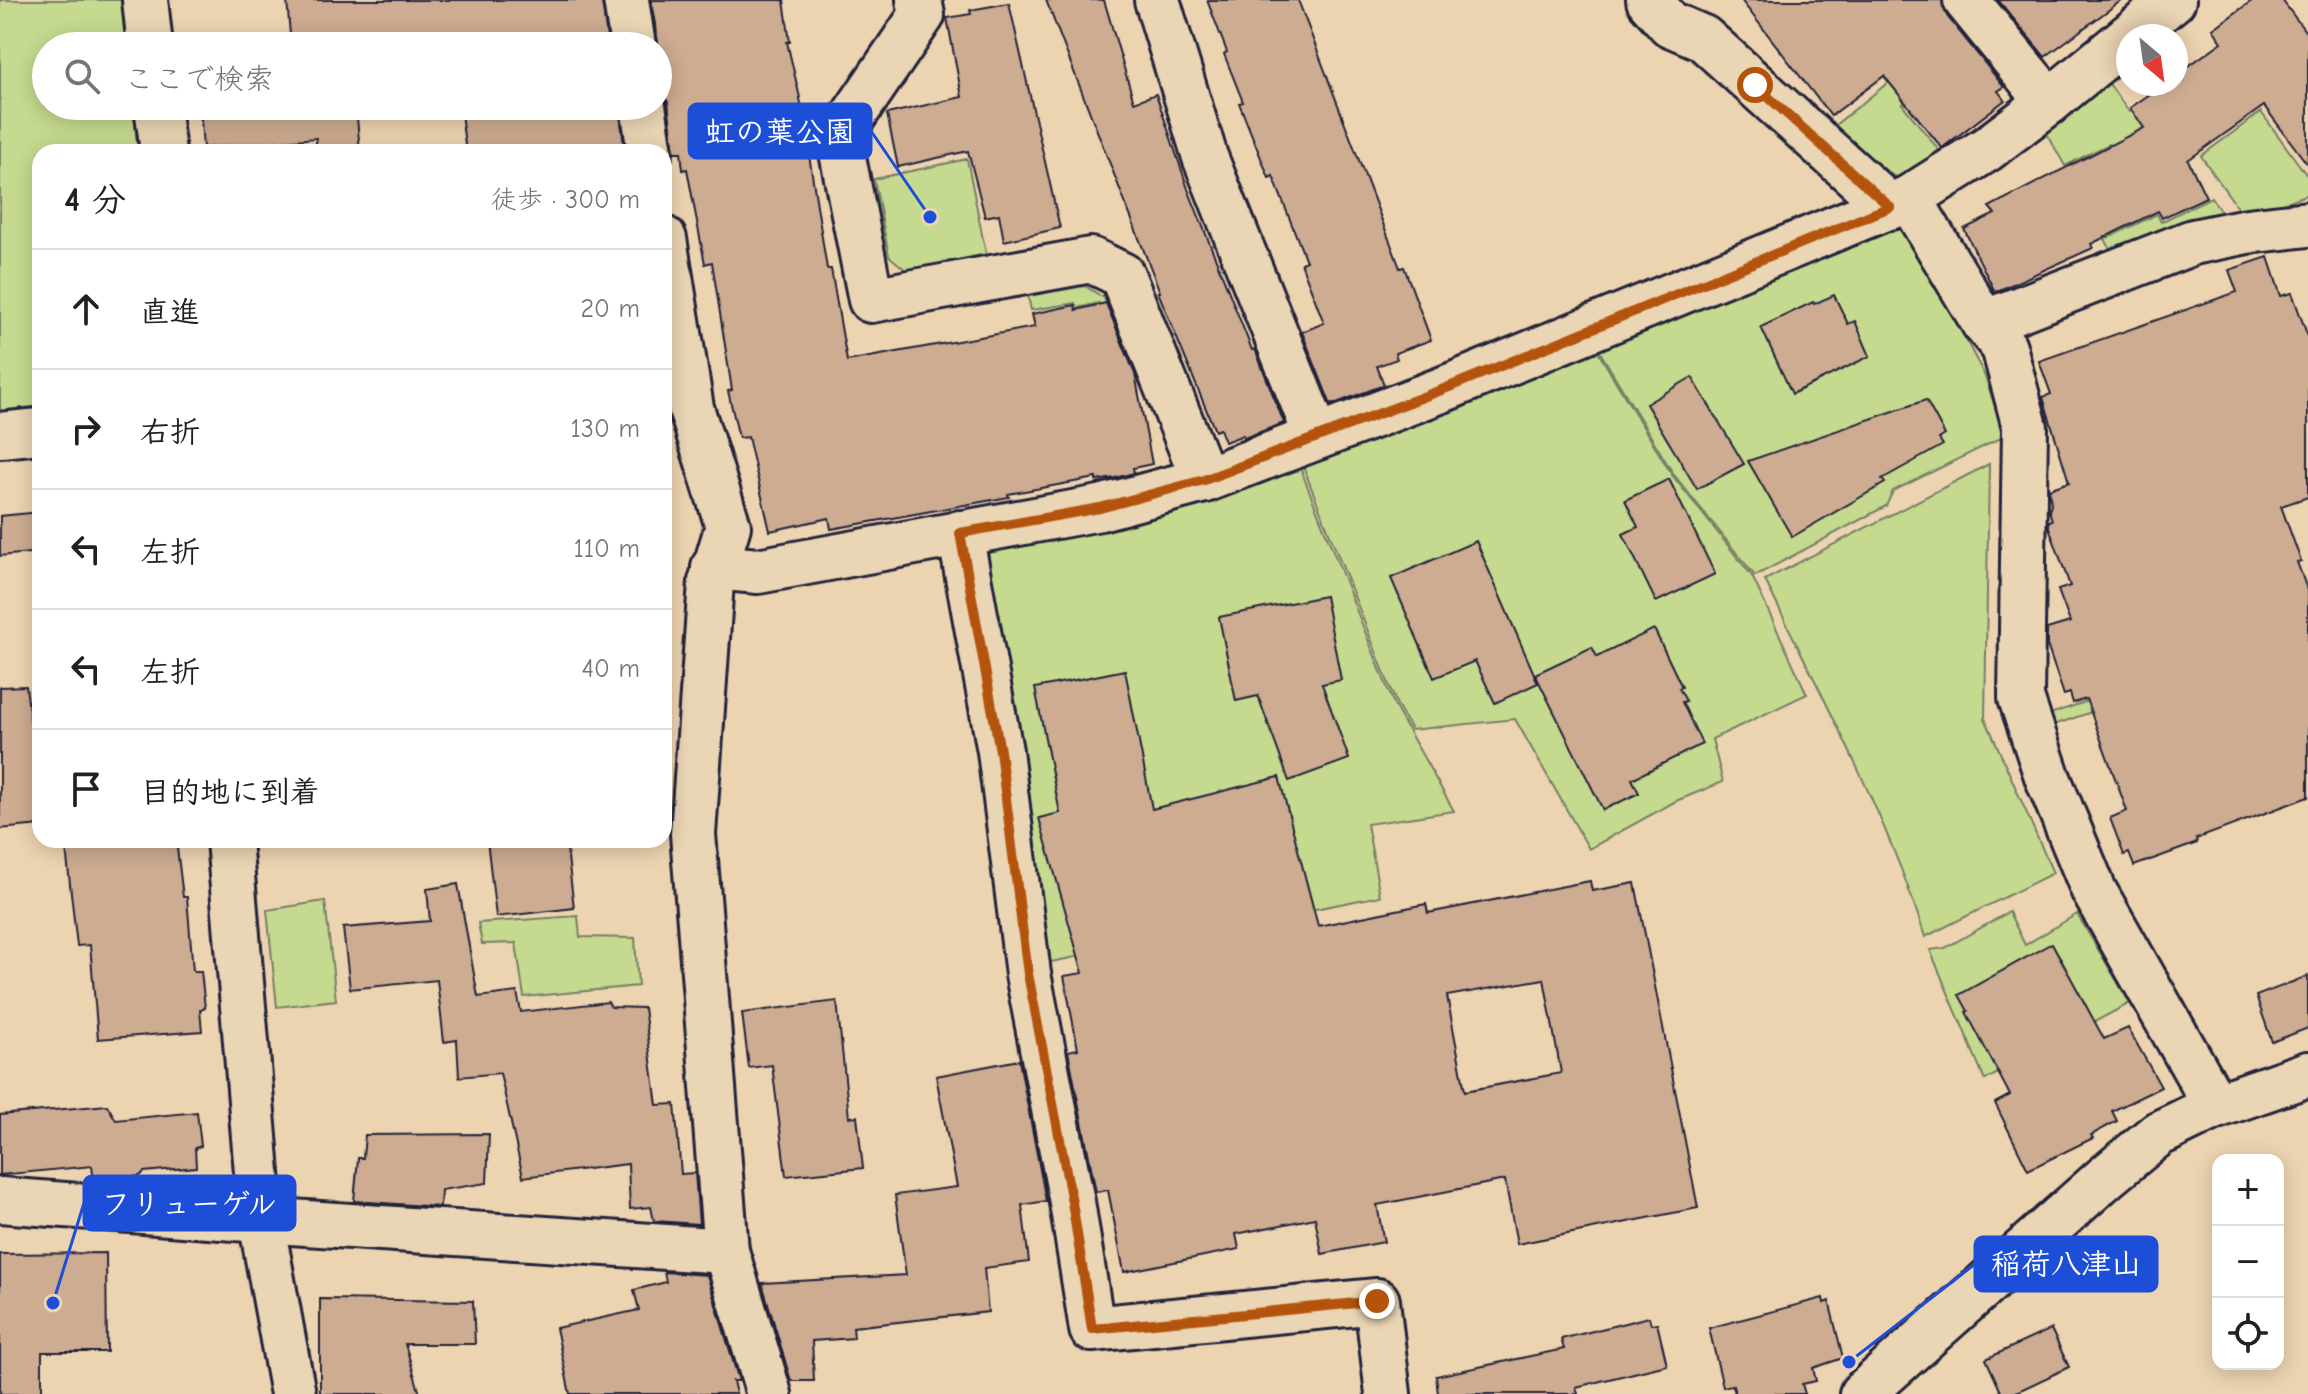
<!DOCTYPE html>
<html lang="ja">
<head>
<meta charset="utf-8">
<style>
  body { margin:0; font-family:"Comic Neue","Klee One",sans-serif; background:#f6f6f6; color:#202124 }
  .controls { position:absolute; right:24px; bottom:24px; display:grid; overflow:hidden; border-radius:16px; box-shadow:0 4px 20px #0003 }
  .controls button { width:72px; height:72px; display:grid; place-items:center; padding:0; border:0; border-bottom:2px solid #e0e0e0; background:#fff; color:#202124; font:40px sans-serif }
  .compass { position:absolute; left:2116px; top:24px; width:72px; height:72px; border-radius:50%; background:#fff; box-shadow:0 4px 20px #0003; rotate:151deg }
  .stop { position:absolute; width:24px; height:24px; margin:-18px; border:6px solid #b45309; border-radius:50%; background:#fff }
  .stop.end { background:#b45309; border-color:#fff; box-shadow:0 2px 8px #0008 }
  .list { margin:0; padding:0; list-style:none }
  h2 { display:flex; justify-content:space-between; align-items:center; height:104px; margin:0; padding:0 32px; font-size:34px }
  h2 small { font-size:26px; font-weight:400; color:#757577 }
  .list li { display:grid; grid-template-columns:52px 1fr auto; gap:24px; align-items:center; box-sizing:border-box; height:120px; padding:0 32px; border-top:2px solid #e0e0e0 }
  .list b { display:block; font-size:30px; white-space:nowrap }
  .list em { font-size:26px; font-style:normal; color:#757577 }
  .icon { flex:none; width:44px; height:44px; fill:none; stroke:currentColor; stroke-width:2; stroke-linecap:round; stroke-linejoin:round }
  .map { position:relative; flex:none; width:2308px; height:1394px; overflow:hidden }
  .search { position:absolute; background:#fff; box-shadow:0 4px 20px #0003; left:32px; top:32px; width:640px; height:88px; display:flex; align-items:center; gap:20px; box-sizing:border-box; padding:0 28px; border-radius:44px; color:#757577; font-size:30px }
  .panel { position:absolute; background:#fff; box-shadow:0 4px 20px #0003; left:32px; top:144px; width:640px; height:704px; border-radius:24px }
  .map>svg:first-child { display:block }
</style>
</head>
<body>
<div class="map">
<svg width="2308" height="1394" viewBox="0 0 2308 1394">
  <rect width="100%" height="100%" fill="#edd4b1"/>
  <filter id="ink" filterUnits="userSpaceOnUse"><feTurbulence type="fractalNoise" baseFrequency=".0125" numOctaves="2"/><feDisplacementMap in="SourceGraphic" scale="16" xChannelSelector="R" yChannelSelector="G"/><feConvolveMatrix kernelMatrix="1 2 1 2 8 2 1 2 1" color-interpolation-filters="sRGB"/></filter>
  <g filter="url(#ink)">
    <g fill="#c5da8f" stroke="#747e65" stroke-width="2">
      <polygon points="0,0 121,0 126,46 46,46 46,106 133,106 138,152 40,152 40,406 0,411"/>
      <polygon points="1955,29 1970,49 1902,104 1939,150 1900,181 1842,136 1834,126"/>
      <polygon points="2105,78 2129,112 2149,99 2166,122 2113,150 2109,144 2065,166 2045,130"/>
      <polygon points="2261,112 2308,177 2308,194 2245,218 2201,156"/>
      <polygon points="967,159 986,254 907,271 889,256 874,179"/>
      <polygon points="2211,197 2224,216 2114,256 2105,239 2157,214 2161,222"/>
      <polygon points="1889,226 1909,233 1984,374 2005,436 1893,491 1886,506 1755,576 1674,475 1597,347"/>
      <polygon points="1085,286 1104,298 1124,351 1106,335 1099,303 1077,308 1075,303 1031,310 1028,296"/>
      <polygon points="1595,347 1672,475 1752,576 1807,694 1712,739 1723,782 1676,801 1589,849 1515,719 1411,730 1397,705 1302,464"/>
      <path d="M1989 464 1985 718 2053 873 1925 937C1886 813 1822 697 1765 580Z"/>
      <polygon points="1299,465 1395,707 1454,811 1367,824 1380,896 1041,964 983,547"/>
      <polygon points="2178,682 2054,725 2050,714 2114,692"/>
      <polygon points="325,901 336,1000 277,1007 267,910"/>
      <polygon points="2009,912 2025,945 2077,914 2130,1003 1985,1080 1930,950 1945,948"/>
      <polygon points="578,916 580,937 635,938 638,986 524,997 516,943 482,944 478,923"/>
    </g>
    <g fill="#cdac91" stroke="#22223b" stroke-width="2" fill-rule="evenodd">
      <polygon points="287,0 602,0 608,46 291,46"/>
      <polygon points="651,0 784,0 790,42 787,42 800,98 827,269 831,269 847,361 1035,327 1032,314 1075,305 1076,310 1106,303 1135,374 1152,464 1133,468 1134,473 1115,478 1096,481 1096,478 1008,494 1009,497 831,529 829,518 770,531 748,437 739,438 728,391 732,390 712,262 705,264 687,169 683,170 681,152 674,152 668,102 658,87 658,42"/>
      <polygon points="1046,0 1104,0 1134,102 1156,94 1188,189 1252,350 1255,349 1284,423 1244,438 1243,435 1225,442 1220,429 1215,431 1158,292 1160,292"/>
      <polygon points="1207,0 1298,0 1400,268 1404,267 1431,340 1395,353 1397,359 1377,366 1384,385 1331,405 1302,332 1324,323 1301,263 1306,261 1273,176 1269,178 1239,103 1243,102 1224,54 1227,52"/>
      <polygon points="1741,0 1942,0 1947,16 2004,87 1998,91 2005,100 1942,148 1884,76 1831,116"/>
      <polygon points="1998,0 2122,0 2045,57"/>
      <polygon points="2253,0 2282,0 2308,35 2308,165 2264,106 2188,160 2206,197 2162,218 2158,211 2091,244 2093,248 1995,292 1964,229 1995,214 1989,207 2144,128 2130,108 2164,84 2176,84 2176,75 2222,42 2213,29"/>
      <polygon points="1009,3 1060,228 1004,241 999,214 985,217 968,151 898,167 887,114 962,97 947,18 971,14 970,10"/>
      <polygon points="200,106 356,106 360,152 316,152 316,138 203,148"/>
      <polygon points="460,106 619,106 625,152 466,152"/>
      <polygon points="2268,257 2281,296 2292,293 2308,337 2308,497 2281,506 2301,561 2297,562 2308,592 2308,797 2196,839 2197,843 2134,866 2129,853 2124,855 2110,818 2127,811 2086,699 2073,703 2070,693 2064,695 2047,645 2047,629 2070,622 2058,590 2070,586 2049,527 2049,521 2052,520 2049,510 2051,504 2049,489 2069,482 2043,397 2051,394 2039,361 2237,292 2229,270"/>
      <polygon points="1834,295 1848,324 1855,321 1870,356 1792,394 1761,327 1813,302 1814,304"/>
      <polygon points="1692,377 1744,464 1697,489 1646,404"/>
      <polygon points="1926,400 1945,435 1939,439 1943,445 1882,479 1885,483 1792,537 1748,461"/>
      <polygon points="1669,479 1715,574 1656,602 1623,534 1638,527 1625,500"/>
      <polygon points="40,512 40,552 0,556 0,516"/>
      <polygon points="1476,541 1538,683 1495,703 1475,661 1434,678 1391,578"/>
      <polygon points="1325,596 1341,680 1322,684 1349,759 1289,781 1258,696 1236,701 1219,617"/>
      <polygon points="1654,629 1682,687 1679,688 1686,701 1682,702 1702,744 1632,779 1639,793 1603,810 1535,674 1592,647 1597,657"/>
      <path d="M1125 670 1152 809 1279 777 1318 926 1426 904 1428 913 1590 881 1592 891 1635 883 1698 1208 1517 1244 1505 1180 1377 1205 1384 1242 1322 1254 1315 1218 1236 1234 1239 1249 1124 1272 1108 1190 1096 1192 1068 1051 1078 1049 1064 976 1083 973 1039 818 1060 813 1035 688ZM1544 979 1561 1073 1465 1091 1447 996Z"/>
      <polygon points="26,686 40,799 40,825 0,829 0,687"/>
      <polygon points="65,840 176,840 183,897 187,897 193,971 201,971 205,1008 200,1010 202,1031 98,1039 90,945 77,946"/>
      <polygon points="487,840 566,840 574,908 496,917"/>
      <polygon points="458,884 478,997 517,992 521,1012 608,1002 611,1007 644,1008 657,1105 675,1104 681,1174 695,1173 699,1224 654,1221 651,1207 630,1209 628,1164 523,1177 500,1073 459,1077 457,1040 444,1042 437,980 350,989 343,928 430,921 427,889"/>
      <polygon points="2052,943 2104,1039 2128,1028 2161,1087 2112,1111 2117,1121 2091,1135 2093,1138 2028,1170 1995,1103 2010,1095 1966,1012 1968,1011 1959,995"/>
      <polygon points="2308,976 2308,1028 2272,1042 2256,996"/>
      <polygon points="837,1001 849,1117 857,1116 863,1168 786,1176 772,1065 749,1068 742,1013"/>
      <polygon points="1019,1060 1046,1201 1022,1205 1029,1262 984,1268 988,1312 853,1327 854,1338 812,1341 814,1381 791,1381 762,1283 906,1275 895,1195 957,1187 936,1076"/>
      <polygon points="107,1105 116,1120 197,1112 201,1146 195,1148 196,1167 144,1172 140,1176 94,1182 92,1166 0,1175 0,1115"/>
      <polygon points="489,1134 487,1183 441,1190 440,1207 354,1201 358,1158 363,1158 365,1135"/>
      <polygon points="106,1253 107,1352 42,1352 42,1394 0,1394 0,1254"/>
      <polygon points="664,1272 707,1275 739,1381 733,1381 736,1394 570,1394 556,1328 639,1310 634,1290 666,1282"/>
      <polygon points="1823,1298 1824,1303 1829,1301 1843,1358 1813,1368 1816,1381 1802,1384 1805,1394 1735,1394 1733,1385 1723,1387 1709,1328"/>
      <polygon points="320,1299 473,1301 475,1344 405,1344 420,1394 320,1394"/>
      <polygon points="1649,1317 1651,1324 1657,1323 1667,1365 1576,1387 1578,1394 1438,1394 1436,1376 1564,1349 1561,1339"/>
      <polygon points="2051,1329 2069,1367 2012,1394 2002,1394 1986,1359"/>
    </g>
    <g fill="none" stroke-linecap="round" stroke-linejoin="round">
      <g stroke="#22223b" stroke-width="50">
        <g id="minor">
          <polyline points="145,0 150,46"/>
          <polyline points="626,0 633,46"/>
          <polyline points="919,0 922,15 839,137 871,300 1091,260 1122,275 1204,480"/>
          <polyline points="1157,0 1205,157 1317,437"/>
          <polyline points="1649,0 1670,24 1703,38 1890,207"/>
          <polyline points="1966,0 2049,102"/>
          <polyline points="2129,36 2173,0"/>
          <polyline points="157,106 163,152"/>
          <polyline points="643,106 650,152"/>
          <polyline points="1909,198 1984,323 2004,347 2025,427 2021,698 2047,776 2094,891 2216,1106"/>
          <polyline points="664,239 691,408 728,526 711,582 693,834 726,1251 769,1394"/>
          <polyline points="1984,323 2193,242 2247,231 2308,224"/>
          <polyline points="0,435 40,431"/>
          <polyline points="960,533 1000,751 1028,974 1072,1202 1092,1329 1377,1301 1388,1394"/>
          <polyline points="714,567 758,571 1100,508 1204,480 1444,389 1909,198 1987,149 2049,102 2128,37"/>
          <polyline points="229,840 261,1220 293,1394"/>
          <polyline points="0,1200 261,1220 726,1251"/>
          <polyline points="1862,1394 2106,1177 2158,1134 2216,1106 2308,1074"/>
        </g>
      </g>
      <use href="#minor" stroke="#ead5b4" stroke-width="44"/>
    </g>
  </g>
  <g fill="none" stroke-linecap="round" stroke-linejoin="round" filter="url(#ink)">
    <polyline stroke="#b45309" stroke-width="10" points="1377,1301 1092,1329 1072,1202 1028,974 1000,751 960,533 1100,508 1204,480 1444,389 1890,207 1755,85"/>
  </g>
  <path fill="none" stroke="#1d4ed8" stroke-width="3" d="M930 217L871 131M53 1303L84 1203M1849 1362L1975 1264"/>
  <g fill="#1d4ed8" stroke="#ead5b4" stroke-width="3">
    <circle cx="930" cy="217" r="8"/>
    <circle cx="53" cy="1303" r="8"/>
    <circle cx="1849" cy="1362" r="8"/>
  </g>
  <g fill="#1d4ed8" stroke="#1d4ed8" stroke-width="3">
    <rect x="689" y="104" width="182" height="54" rx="8"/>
    <rect x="84" y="1176" width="211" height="54" rx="8"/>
    <rect x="1975" y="1237" width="182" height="54" rx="8"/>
  </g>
  <g font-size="30" text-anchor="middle" font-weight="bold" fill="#fff">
    <text x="780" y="142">虹の葉公園</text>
    <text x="189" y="1214">フリューゲル</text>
    <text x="2066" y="1274">稲荷八津山</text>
  </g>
</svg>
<div class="controls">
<button>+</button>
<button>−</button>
<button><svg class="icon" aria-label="locate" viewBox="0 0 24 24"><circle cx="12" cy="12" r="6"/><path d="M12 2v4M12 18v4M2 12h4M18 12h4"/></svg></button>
</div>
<svg class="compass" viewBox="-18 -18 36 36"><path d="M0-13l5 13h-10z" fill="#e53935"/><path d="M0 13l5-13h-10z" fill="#757577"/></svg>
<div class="stop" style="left:1755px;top:85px"></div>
<div class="stop end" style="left:1377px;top:1301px"></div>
<div class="search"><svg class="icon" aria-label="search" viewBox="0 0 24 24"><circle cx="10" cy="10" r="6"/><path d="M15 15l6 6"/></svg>ここで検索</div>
<section class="panel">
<h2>4 分<small>徒歩 · 300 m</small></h2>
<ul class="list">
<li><svg class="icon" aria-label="ahead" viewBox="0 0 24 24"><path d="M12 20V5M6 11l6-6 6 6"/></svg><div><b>直進</b></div><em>20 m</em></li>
<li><svg class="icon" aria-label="right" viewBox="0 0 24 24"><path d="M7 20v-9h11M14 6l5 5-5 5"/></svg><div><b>右折</b></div><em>130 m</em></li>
<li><svg class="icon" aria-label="left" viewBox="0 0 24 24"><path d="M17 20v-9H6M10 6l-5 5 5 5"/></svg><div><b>左折</b></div><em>110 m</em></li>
<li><svg class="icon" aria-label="left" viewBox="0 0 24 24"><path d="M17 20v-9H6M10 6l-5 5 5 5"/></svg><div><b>左折</b></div><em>40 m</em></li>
<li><svg class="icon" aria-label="arrive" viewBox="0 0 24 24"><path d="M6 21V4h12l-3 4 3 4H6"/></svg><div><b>目的地に到着</b></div></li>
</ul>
</section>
</div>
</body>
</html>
